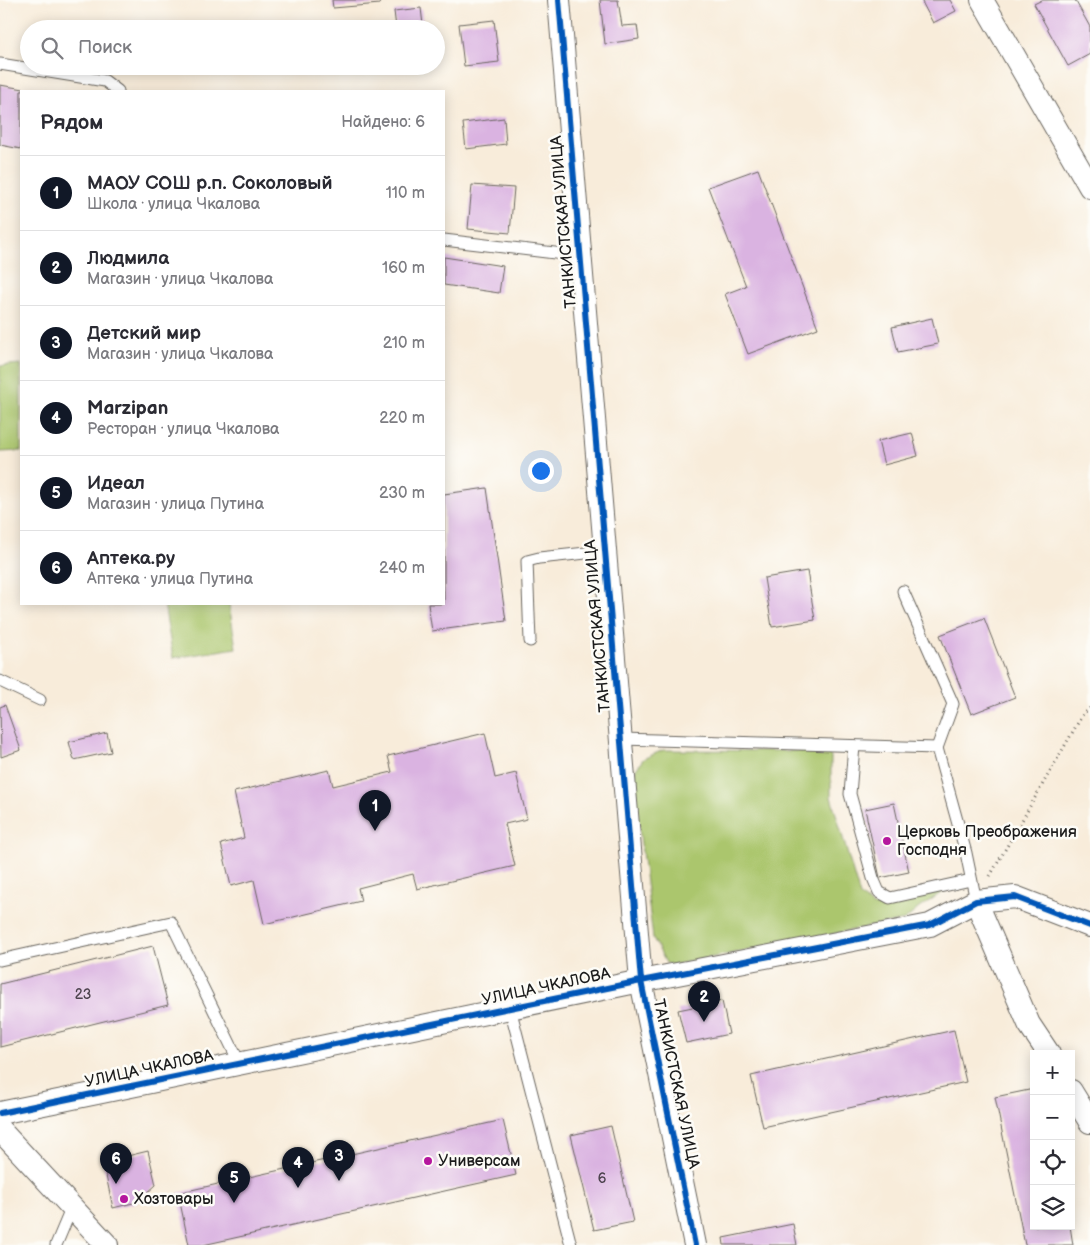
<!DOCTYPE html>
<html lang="ru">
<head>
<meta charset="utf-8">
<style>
  body { margin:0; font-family:"Balsamiq Sans",sans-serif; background:#f7f7f7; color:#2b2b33 }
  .controls { position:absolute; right:15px; bottom:15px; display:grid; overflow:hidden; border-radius:0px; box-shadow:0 2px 12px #0003 }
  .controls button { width:45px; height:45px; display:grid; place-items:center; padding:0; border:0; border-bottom:1px solid #e1e1e2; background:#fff; color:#2b2b33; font:25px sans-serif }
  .you { position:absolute; left:540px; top:470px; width:18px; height:18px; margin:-12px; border:4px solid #fff; border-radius:50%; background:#1a73e8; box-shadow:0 0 0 8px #1a73e833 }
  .badge { display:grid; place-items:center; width:32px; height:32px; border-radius:50%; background:#111827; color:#fff; font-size:16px; font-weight:700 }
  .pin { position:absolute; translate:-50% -41px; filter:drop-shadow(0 1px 2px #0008) }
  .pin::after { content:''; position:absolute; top:26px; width:18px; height:15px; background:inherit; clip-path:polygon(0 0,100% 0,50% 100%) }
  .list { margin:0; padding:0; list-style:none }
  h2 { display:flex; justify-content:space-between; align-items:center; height:65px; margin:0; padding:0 20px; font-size:21px }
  h2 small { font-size:16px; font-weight:400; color:#7c7c81 }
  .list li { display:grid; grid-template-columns:32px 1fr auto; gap:15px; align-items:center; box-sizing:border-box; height:75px; padding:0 20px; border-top:1px solid #e1e1e2 }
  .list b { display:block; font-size:19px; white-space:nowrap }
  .list p { margin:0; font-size:16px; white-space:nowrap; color:#7c7c81 }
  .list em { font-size:16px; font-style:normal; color:#7c7c81 }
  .icon { flex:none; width:28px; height:28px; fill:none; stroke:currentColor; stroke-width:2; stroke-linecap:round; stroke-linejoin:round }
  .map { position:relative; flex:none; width:1090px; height:1245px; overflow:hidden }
  .search { position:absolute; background:#fff; box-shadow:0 2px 12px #0003; left:20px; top:20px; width:425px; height:55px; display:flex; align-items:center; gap:12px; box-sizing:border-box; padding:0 18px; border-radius:28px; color:#7c7c81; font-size:19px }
  .panel { position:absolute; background:#fff; box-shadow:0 2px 12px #0003; left:20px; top:90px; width:425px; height:515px; border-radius:0px }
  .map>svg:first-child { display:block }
</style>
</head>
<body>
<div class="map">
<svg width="1090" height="1245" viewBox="0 0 1090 1245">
  <rect width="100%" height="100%" fill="#fdfcf7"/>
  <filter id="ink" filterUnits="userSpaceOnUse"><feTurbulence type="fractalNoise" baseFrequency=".02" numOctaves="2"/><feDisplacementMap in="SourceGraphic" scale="10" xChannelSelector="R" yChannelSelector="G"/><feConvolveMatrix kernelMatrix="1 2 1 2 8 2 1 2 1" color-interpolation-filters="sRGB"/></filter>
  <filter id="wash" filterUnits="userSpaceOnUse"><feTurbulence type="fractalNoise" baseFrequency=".0096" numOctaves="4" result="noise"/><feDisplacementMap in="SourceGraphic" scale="20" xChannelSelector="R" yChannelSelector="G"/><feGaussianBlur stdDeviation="1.12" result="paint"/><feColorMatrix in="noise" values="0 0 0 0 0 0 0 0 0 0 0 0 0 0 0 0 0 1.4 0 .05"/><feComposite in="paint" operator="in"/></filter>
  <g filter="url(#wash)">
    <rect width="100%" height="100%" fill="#f8ecda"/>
    <g fill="#abc66d" stroke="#647144">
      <polygon points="21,364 21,451 0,452 0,366"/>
      <polygon points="164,604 229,604 236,648 173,658"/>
      <polygon points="663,750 825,751 831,756 831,797 860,896 873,906 887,906 947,889 919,908 905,920 672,965 666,963 653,938 635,796 635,771 643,759"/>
    </g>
    <g id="blocks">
      <g fill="#dab3e1">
        <polygon points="332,0 379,0 380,4 333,8"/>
        <polygon points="600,0 618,0 622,26 637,25 639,39 605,44"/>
        <polygon points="921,0 950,0 956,11 933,23"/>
        <polygon points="1042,0 1075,0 1090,27 1090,54 1068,66 1034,4"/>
        <polygon points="421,8 423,25 396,28 394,11"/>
        <polygon points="494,20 499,62 464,66 459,24"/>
        <polygon points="0,85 30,90 21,91 21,149 0,145"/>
        <polygon points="504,118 506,144 466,149 463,123"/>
        <polygon points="758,169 818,328 748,354 725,294 746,286 708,187"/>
        <polygon points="472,185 514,188 510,233 468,229"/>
        <polygon points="444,257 503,266 499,293 444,285"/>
        <polygon points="932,318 938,344 898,352 892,327"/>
        <polygon points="912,433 918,456 884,465 878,441"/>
        <polygon points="487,488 506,621 432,631 428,604 444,604 444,494"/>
        <polygon points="807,571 815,620 772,627 764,578"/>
        <polygon points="984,618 1015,697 971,714 940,635"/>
        <polygon points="5,705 21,750 1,757 0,707"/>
        <polygon points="107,733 111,752 74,760 69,742"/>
        <polygon points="485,733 495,778 516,773 527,819 505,824 515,866 417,889 413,874 358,888 361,901 264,924 254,880 231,886 221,844 244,838 234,792 329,770 333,786 392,772 388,756"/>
        <polygon points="894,803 909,872 880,878 865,809"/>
        <polygon points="153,946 168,1005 0,1047 0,984"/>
        <polygon points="722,1001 729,1034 686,1043 678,1010"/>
        <polygon points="954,1030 966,1082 763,1127 751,1076"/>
        <polygon points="1034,1089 1034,1226 1070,1226 1073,1245 1025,1245 995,1097"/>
        <polygon points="503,1120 516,1175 203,1245 189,1245 178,1193"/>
        <polygon points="611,1126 633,1222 594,1230 571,1135"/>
        <polygon points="148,1151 156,1185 137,1202 113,1208 103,1162"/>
        <polygon points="793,1224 797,1245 724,1245 723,1238"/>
      </g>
    </g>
  </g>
  <g filter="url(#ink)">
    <use href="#blocks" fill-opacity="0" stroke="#69655e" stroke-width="1"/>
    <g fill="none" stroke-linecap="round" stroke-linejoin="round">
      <g stroke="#69655e" stroke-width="13">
        <g id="service">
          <polyline points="0,64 105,81 118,91"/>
          <polyline points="444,240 580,256"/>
          <polyline points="903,591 953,704 937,748"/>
          <polyline points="530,641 527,561 539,558 605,551"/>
          <polyline points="0,681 40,700"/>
          <polyline points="621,739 937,748 966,853 976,901"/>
          <polyline points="854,746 850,794 873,878 879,892 890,898 971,880"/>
          <polyline points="0,960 171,922 240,1064"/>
          <polyline points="510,1008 571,1245"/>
          <polyline points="56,1245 72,1207"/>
        </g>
      </g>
      <g stroke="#69655e" stroke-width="24">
        <g id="minor">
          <polyline points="559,0 641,981 695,1245"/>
          <polyline points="982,0 1090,187"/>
          <polyline points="976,901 1029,1024 1049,1054"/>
          <polyline points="1071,1091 1090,1122"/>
          <polyline points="0,1113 641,981 930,925 976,901 1015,897 1090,926"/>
          <polyline points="0,1130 107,1245"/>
        </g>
      </g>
      <polyline stroke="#69655e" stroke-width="3" stroke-dasharray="1 4" stroke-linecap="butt" points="990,876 1083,714 1090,708"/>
      <use href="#service" stroke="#fff" stroke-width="11"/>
      <use href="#minor" stroke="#fff" stroke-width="22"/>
      <g stroke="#fdfcf7" stroke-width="9">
        <g id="cycleway">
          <polyline points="559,0 641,981 695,1245"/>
          <polyline points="0,1113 641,981 930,925 976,901 1015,897 1090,926"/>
        </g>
      </g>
      <use href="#cycleway" stroke="#0057b8" stroke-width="6"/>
    </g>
  </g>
  <g fill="#b5179e" stroke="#fdfcf7" stroke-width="2">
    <circle cx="887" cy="841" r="5"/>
    <circle cx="428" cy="1161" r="5"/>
    <circle cx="124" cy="1199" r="5"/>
  </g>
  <g text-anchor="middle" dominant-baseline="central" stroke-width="5" stroke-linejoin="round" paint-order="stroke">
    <g font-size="14" fill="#4c424d">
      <text x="83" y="994">23</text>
      <text x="602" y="1178">6</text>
    </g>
    <g font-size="16" fill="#1c1c1c" stroke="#fdfcf7">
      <text transform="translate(564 222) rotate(-95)">ТАНКИСТСКАЯ УЛИЦА</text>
      <text transform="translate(598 626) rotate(-95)">ТАНКИСТСКАЯ УЛИЦА</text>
      <text transform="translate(546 987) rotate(-12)">УЛИЦА ЧКАЛОВА</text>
      <text transform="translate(149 1069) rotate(-12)">УЛИЦА ЧКАЛОВА</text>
      <text transform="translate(676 1084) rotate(78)">ТАНКИСТСКАЯ УЛИЦА</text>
    </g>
    <g font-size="16" fill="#1c1c1c" stroke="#fdfcf7" text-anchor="start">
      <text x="897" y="832">Церковь Преображения<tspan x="897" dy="18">Господня</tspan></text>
      <text x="438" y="1161">Универсам</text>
      <text x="134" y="1199">Хозтовары</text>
    </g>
  </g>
</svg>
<div class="controls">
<button>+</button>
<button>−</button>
<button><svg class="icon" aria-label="locate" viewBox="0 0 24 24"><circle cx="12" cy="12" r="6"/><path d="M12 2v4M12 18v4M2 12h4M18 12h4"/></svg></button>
<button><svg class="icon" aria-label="layers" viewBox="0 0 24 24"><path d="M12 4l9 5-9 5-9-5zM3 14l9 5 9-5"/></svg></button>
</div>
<div class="you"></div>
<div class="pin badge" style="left:375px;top:831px">1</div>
<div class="pin badge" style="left:704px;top:1022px">2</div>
<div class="pin badge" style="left:339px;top:1181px">3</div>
<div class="pin badge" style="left:298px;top:1188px">4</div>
<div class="pin badge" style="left:234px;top:1203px">5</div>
<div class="pin badge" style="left:116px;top:1184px">6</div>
<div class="search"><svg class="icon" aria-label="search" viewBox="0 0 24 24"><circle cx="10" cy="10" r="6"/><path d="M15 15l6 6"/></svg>Поиск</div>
<section class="panel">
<h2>Рядом<small>Найдено: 6</small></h2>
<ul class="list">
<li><span class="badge">1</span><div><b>МАОУ СОШ р.п. Соколовый</b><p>Школа · улица Чкалова</p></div><em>110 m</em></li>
<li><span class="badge">2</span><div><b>Людмила</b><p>Магазин · улица Чкалова</p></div><em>160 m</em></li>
<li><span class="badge">3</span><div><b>Детский мир</b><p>Магазин · улица Чкалова</p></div><em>210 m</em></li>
<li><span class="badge">4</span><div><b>Marzipan</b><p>Ресторан · улица Чкалова</p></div><em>220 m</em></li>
<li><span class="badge">5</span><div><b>Идеал</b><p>Магазин · улица Путина</p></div><em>230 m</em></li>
<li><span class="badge">6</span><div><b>Аптека.ру</b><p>Аптека · улица Путина</p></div><em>240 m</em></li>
</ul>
</section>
</div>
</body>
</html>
